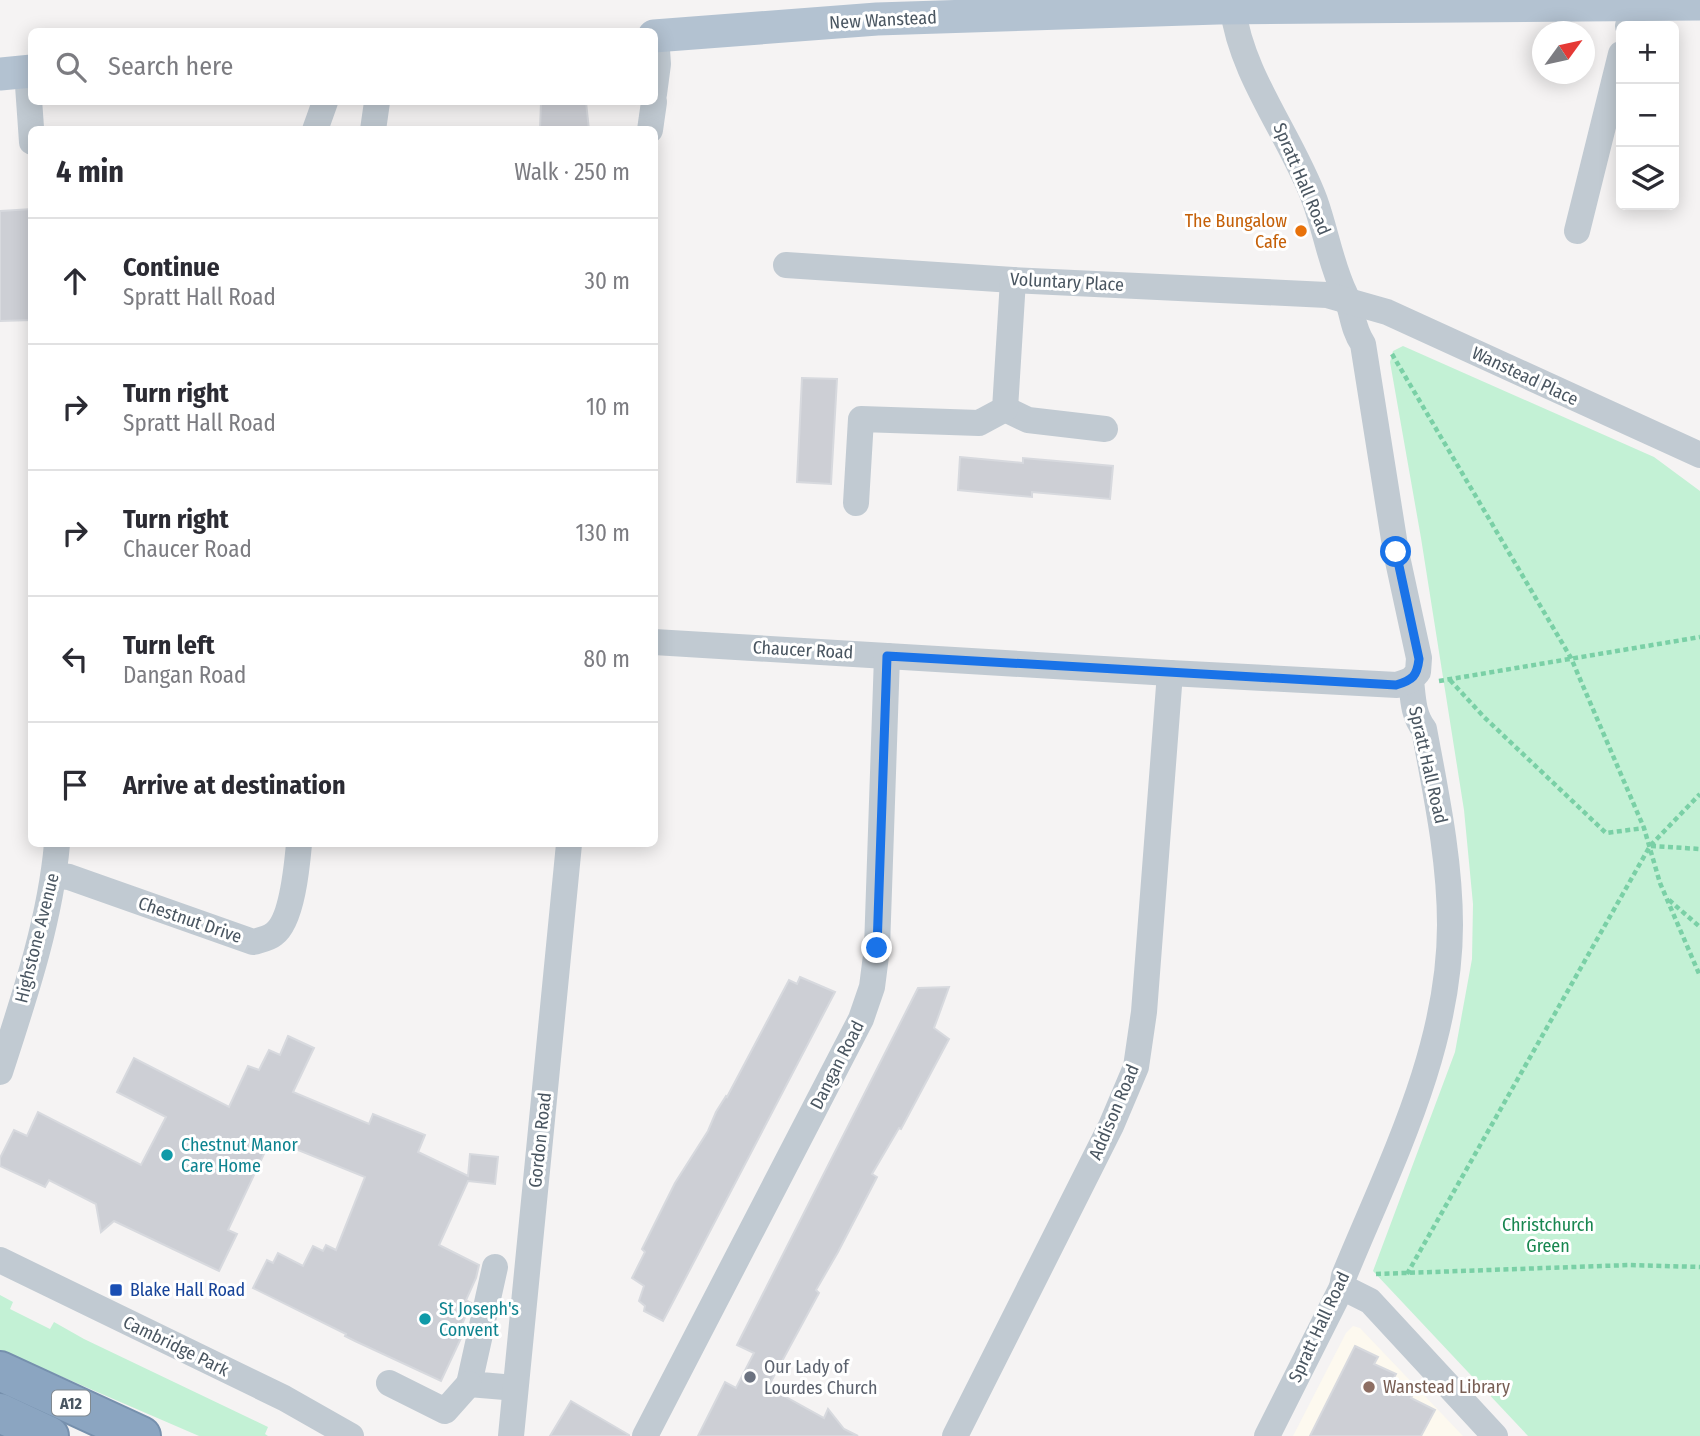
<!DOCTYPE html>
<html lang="en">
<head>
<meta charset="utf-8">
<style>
  body { margin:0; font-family:"Fira Sans Condensed",sans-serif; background:#f7f7f7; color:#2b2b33 }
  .controls { position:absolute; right:21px; top:21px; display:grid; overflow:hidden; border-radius:10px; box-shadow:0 4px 18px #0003 }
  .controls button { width:63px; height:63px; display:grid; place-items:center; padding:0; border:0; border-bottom:2px solid #e1e1e2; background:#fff; color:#2b2b33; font:35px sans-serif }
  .compass { position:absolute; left:1532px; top:21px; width:63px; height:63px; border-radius:50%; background:#fff; box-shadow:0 4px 18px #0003; rotate:57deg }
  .stop { position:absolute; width:21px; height:21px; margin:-16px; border:5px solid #1a73e8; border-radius:50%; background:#fff }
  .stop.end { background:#1a73e8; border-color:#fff; box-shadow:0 2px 7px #0008 }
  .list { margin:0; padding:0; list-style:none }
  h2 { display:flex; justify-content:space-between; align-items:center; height:91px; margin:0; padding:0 28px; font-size:30px }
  h2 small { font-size:23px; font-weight:400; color:#7c7c81 }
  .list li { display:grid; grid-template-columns:46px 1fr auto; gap:21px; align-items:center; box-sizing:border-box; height:126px; padding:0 28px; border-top:2px solid #e1e1e2 }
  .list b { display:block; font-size:26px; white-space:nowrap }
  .list p { margin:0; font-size:23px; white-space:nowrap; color:#7c7c81 }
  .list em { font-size:23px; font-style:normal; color:#7c7c81 }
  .icon { flex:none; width:38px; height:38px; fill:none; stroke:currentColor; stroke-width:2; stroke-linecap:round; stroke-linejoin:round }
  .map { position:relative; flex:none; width:1700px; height:1436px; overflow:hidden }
  .search { position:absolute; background:#fff; box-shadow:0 4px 18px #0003; left:28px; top:28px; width:630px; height:77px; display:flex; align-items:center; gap:18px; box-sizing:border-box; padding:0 24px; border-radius:10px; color:#7c7c81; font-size:26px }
  .panel { position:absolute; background:#fff; box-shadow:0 4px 18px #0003; left:28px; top:126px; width:630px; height:721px; border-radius:10px }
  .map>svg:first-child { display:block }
</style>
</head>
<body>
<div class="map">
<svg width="1700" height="1436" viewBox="0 0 1700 1436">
  <rect width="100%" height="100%" fill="#f5f3f3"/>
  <polygon fill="#fdf9ef" points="1353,1326 1360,1328 1463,1436 1293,1436 1346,1333"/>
  <g fill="#c3f1d5">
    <polygon points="1403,346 1654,457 1700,491 1700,1436 1528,1436 1373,1271 1455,1052 1472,959 1473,904 1464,810 1421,538 1390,362 1393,351"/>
    <polygon points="0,1295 13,1302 10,1309 50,1329 54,1322 84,1339 268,1427 265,1434 268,1436 199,1436 0,1350"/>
  </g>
  <g fill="#cdcfd5" stroke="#d7d9de" stroke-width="2">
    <polygon points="541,102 586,102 589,130 540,130"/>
    <polygon points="32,209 32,320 0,321 0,211"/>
    <polygon points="802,378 837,379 831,484 797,482"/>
    <polygon points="960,457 1023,463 1023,458 1113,466 1110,499 1032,492 1032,497 958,490"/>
    <polygon points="800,977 835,992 663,1321 644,1311 645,1306 639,1301 644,1286 632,1278 645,1252 642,1249 675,1183 708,1131 716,1112 726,1096 727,1097 789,980 797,984"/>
    <polygon points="949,987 934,1028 949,1039 901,1129 899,1128 872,1174 877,1177 838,1252 816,1290 819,1293 768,1387 824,1418 828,1409 844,1429 858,1436 698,1436 725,1382 736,1388 754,1353 737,1345 918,988"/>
    <polygon points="288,1036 314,1048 293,1092 369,1124 373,1114 425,1135 418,1152 468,1176 470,1154 498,1157 495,1184 468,1181 439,1245 479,1265 476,1278 466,1300 471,1303 458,1334 462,1336 441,1381 355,1341 345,1336 346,1334 253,1288 267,1260 273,1263 278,1253 303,1266 313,1246 323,1251 326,1245 336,1250 365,1177 271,1139 228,1230 237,1234 219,1271 114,1221 101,1232 96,1204 49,1180 45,1187 0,1166 0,1158 14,1130 27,1136 38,1112 141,1165 166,1117 117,1092 134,1058 229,1107 248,1066 259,1070 269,1050 280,1055"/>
    <polygon points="1355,1346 1378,1357 1374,1364 1396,1374 1392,1381 1414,1392 1411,1398 1435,1410 1421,1436 1310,1436"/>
    <polygon points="571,1401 629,1435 629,1436 550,1436"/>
  </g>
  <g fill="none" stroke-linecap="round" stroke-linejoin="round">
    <g stroke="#7690ad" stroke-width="42">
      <g id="highway">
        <polyline points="0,1371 141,1436"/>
        <polyline points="0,1413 49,1436"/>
      </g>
    </g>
    <g stroke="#7ad0a6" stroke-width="4.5" stroke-dasharray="5 3.5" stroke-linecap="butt">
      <polyline points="1392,354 1571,658 1644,828 1660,883 1700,976"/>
      <polyline points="1450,680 1484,717 1606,833 1644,828"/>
      <polyline points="1439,681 1700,637"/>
      <polyline points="1651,846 1700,849"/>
      <polyline points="1669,900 1700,927"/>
      <polyline points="1376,1274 1630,1265 1700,1267"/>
      <polyline points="1407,1274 1650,846 1700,794"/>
    </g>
    <g stroke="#c1cad2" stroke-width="26">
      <path d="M1233 9C1241 75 1292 138 1315 201 1326 232 1331 265 1345 294 1353 311 1352 328 1363 344L1396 552 1419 658 1418 672 1411 680C1413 698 1413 715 1424 729 1436 794 1450 859 1450 925 1450 1049 1390 1164 1344 1276L1342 1287 1267 1436"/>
      <polyline points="1628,26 1633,6"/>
      <polyline points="27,71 32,142"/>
      <polyline points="654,94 658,64 656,36"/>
      <polyline points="315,130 325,102"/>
      <polyline points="373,130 377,102"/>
      <polyline points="650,130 654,102"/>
      <polyline points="1577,231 1621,54"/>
      <polyline points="786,265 1013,280 1327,295 1387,312 1700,455"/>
      <polyline points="1005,409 1028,420 1105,429"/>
      <polyline points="856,503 861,419 979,423 1005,409 1013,280"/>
      <polyline points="654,642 1170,673 1397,685 1411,680"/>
      <path d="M54 875 69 877 253 942C260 940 268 939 274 934 292 921 297 866 299 844"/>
      <path d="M0 1072C24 998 50 922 57 844"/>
      <polyline points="0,1260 284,1398 351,1436"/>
      <polyline points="495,1267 469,1384 515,1388"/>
      <polyline points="1342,1287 1370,1301 1495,1436"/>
      <polyline points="389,1383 445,1411 469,1384"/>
      <polyline points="511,1436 569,844"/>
      <polyline points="645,1436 861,1019 872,987 877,948 887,656"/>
      <polyline points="955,1436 1111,1126 1136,1067 1144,1012 1170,673"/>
    </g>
    <g stroke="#b3c2d1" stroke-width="33">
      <polyline points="654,36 877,19 1218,8 1700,4"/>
      <polyline points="0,74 32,71"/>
    </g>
    <use href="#highway" stroke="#8ba5c1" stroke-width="38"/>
  </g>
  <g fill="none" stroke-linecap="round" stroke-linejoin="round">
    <path stroke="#1a73e8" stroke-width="9" d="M877 948 887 656 1396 685C1413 680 1417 676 1419 659L1396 552"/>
  </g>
  <circle fill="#e8710a" stroke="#fff" stroke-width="2.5" cx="1301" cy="231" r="7"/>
  <g fill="#0f9aa8" stroke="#fff" stroke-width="2.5">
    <circle cx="167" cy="1155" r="7"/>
    <circle cx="425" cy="1319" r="7"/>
  </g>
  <rect fill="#1a4fb4" stroke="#fff" stroke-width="2.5" x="109" y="1283" width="14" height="14" rx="3.5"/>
  <circle fill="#6b7280" stroke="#fff" stroke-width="2.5" cx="750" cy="1377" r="7"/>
  <circle fill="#8d6e63" stroke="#fff" stroke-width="2.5" cx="1369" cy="1387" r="7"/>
  <g text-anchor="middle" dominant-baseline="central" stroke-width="6" stroke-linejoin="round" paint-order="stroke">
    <rect fill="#fff" stroke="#808990" stroke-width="2" x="52" y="1390.5" width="38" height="25" rx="5"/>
    <g font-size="16" font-weight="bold" fill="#4a5661">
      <text x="71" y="1403">A12</text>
    </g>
    <g font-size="18" fill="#4a5661" stroke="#fff">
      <text transform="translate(883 20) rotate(-3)">New Wanstead</text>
      <text transform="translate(1302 179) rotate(67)">Spratt Hall Road</text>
      <text transform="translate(1067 282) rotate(3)">Voluntary Place</text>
      <text transform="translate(1525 376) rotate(25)">Wanstead Place</text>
      <text transform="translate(803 650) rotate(3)">Chaucer Road</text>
      <text transform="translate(1428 765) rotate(77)">Spratt Hall Road</text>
      <text transform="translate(190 920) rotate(19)">Chestnut Drive</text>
      <text transform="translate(37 938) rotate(-76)">Highstone Avenue</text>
      <text transform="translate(837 1065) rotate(-63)">Dangan Road</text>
      <text transform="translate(1114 1112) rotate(-67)">Addison Road</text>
      <text transform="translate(540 1140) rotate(-84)">Gordon Road</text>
      <text transform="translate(1319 1327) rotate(-65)">Spratt Hall Road</text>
      <text transform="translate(176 1346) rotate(26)">Cambridge Park</text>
    </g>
    <g font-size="18" fill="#c56008" stroke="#fff" text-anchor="end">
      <text x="1287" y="221">The Bungalow<tspan x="1287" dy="21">Cafe</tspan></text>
    </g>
    <g font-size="18" fill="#0d838f" stroke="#fff" text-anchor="start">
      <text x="181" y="1145">Chestnut Manor<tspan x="181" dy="21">Care Home</tspan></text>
      <text x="439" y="1309">St Joseph's<tspan x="439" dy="21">Convent</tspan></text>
    </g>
    <g font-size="18" fill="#17864f" stroke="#fff">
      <text x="1548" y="1225">Christchurch<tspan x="1548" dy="21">Green</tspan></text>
    </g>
    <g font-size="18" fill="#164399" stroke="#fff" text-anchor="start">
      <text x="130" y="1290">Blake Hall Road</text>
    </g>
    <g font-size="18" fill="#5b616d" stroke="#fff" text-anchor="start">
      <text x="764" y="1367">Our Lady of<tspan x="764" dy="21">Lourdes Church</tspan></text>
    </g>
    <g font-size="18" fill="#785e54" stroke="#fff" text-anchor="start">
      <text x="1383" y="1387">Wanstead Library</text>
    </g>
  </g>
</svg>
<div class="controls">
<button>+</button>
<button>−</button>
<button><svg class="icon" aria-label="layers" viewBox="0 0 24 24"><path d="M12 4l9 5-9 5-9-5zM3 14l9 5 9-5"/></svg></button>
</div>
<svg class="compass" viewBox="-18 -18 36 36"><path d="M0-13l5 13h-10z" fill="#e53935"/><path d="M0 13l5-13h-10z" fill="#7c7c81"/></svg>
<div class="stop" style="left:1396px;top:552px"></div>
<div class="stop end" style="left:877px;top:948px"></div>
<div class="search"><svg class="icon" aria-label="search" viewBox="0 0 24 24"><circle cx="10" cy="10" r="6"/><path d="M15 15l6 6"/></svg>Search here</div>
<section class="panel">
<h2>4 min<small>Walk · 250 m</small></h2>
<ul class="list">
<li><svg class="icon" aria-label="ahead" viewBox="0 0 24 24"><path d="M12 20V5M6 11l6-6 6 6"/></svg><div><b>Continue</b><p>Spratt Hall Road</p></div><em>30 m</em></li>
<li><svg class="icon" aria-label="right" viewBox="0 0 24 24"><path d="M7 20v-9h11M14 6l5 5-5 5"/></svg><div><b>Turn right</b><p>Spratt Hall Road</p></div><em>10 m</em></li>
<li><svg class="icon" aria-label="right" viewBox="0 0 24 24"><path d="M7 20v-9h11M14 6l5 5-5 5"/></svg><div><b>Turn right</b><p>Chaucer Road</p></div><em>130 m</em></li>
<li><svg class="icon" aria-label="left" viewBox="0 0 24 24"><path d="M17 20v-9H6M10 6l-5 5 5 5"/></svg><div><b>Turn left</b><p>Dangan Road</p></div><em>80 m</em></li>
<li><svg class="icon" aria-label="arrive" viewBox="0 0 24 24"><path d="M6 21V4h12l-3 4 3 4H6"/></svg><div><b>Arrive at destination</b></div></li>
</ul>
</section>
</div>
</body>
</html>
